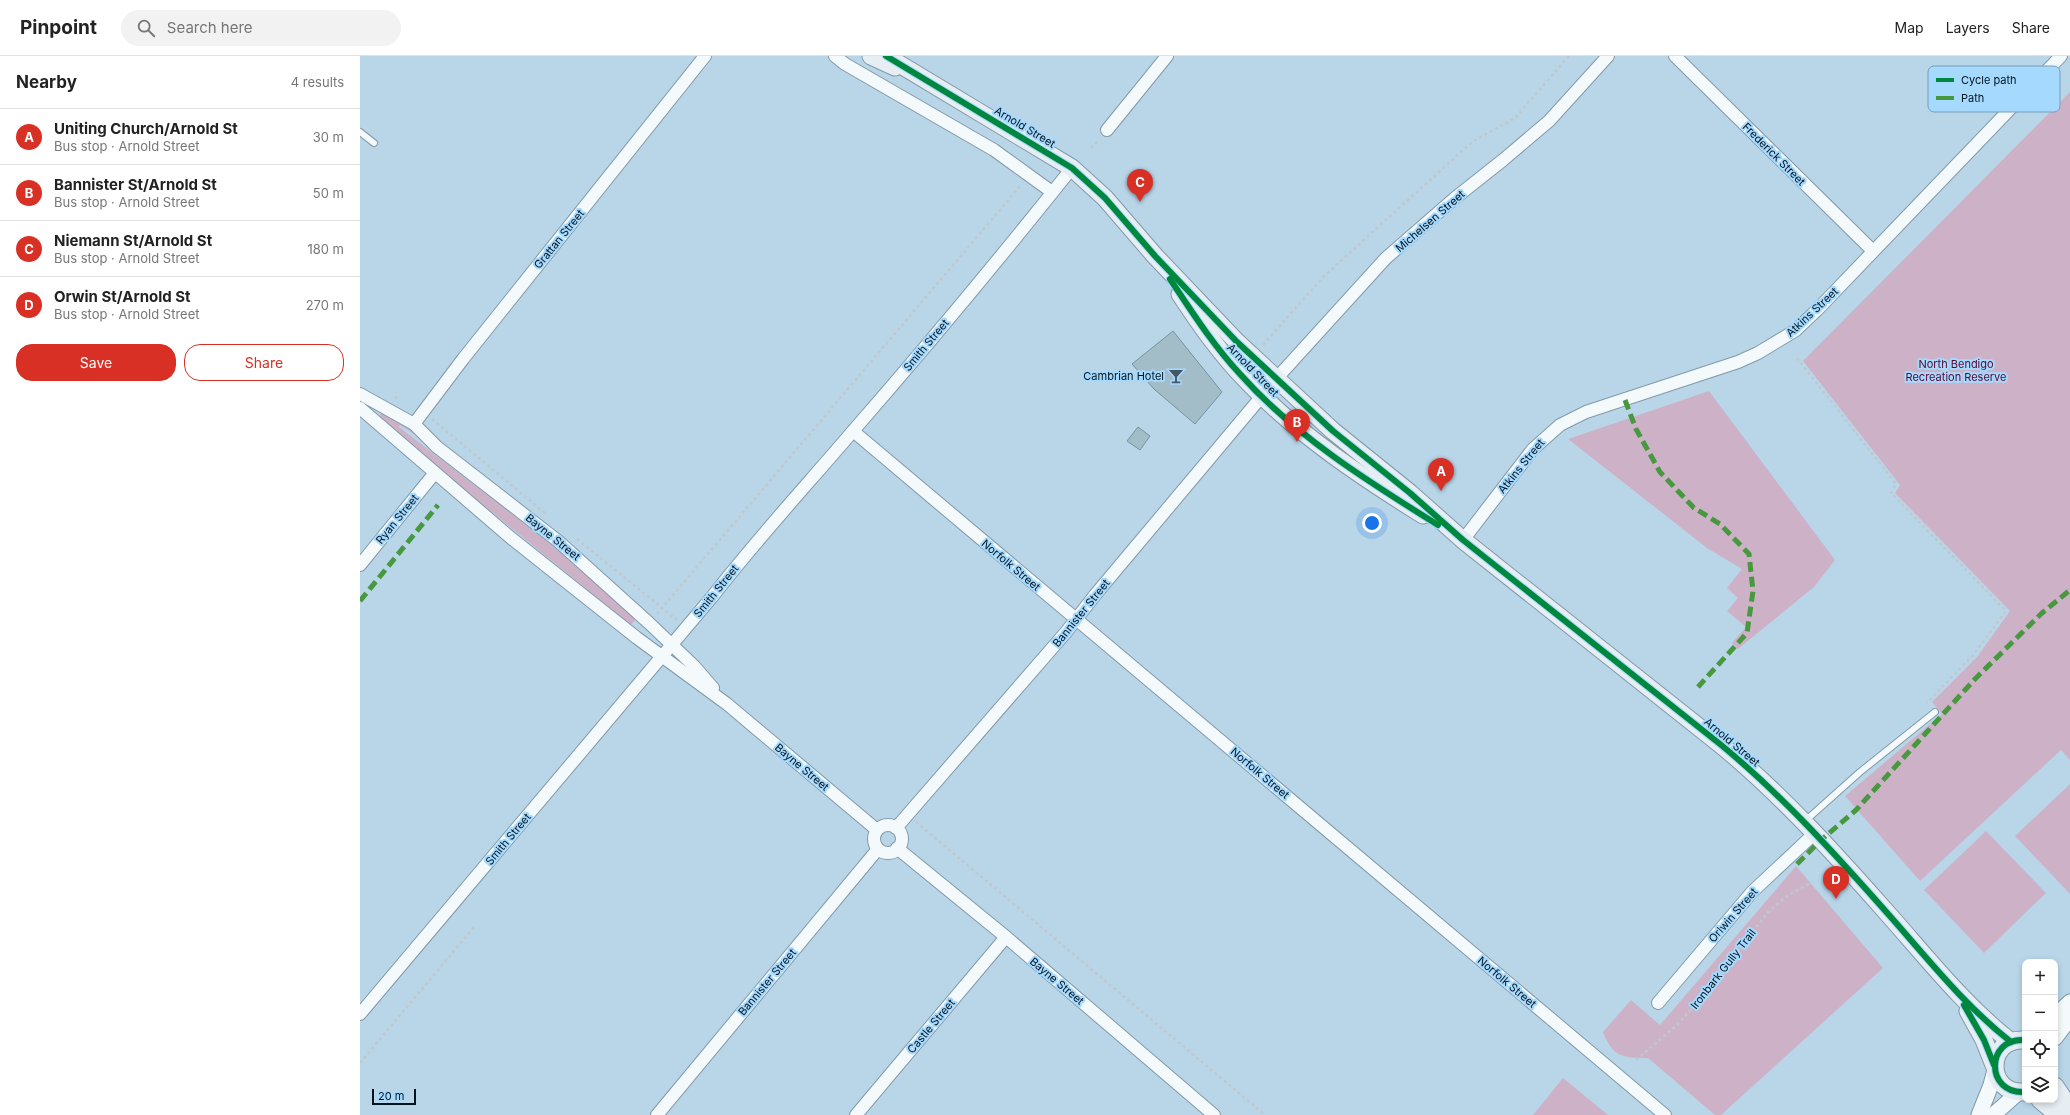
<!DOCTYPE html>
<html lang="en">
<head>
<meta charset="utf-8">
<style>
  body { margin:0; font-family:Inter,sans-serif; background:#f2f2f2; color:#222 }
  .controls { position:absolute; right:12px; bottom:12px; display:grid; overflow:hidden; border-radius:8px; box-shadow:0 2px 6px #0003 }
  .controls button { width:36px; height:36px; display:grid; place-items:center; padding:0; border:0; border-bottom:1px solid #e0e0e0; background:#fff; color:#222; font:20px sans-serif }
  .scale { position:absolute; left:12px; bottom:10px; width:44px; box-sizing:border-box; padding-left:4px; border:2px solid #021420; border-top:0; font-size:11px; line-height:14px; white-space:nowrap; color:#021420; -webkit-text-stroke:3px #a5d9fd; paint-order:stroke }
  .you { position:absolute; left:1012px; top:467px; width:14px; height:14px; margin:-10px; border:3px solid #fff; border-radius:50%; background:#1a73e8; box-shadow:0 0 0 6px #1a73e833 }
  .badge { display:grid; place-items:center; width:26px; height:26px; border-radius:50%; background:#d93025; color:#fff; font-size:13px; font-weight:700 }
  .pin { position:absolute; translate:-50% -33px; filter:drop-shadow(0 1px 2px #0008) }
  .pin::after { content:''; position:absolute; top:21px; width:14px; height:12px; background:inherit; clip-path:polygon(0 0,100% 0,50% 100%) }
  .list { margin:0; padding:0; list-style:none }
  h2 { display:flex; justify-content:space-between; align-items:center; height:52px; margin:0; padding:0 16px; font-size:17px }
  h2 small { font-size:13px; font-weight:400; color:#767676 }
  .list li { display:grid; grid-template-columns:26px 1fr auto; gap:12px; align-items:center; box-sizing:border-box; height:56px; padding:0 16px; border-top:1px solid #e0e0e0 }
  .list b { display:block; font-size:15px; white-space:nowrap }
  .list p { margin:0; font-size:13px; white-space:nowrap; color:#767676 }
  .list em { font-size:13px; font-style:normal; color:#767676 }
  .actions { display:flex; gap:8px; padding:12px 16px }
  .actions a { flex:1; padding:9px 0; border:1px solid #d93025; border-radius:16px; text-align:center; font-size:14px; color:#d93025 }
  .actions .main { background:#d93025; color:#fff }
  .icon { flex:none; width:22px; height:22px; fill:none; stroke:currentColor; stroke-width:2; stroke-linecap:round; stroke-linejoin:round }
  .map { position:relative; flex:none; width:1710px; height:1059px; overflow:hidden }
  header { display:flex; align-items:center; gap:24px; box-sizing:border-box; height:56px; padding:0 20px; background:#fff; border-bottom:1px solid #e0e0e0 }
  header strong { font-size:19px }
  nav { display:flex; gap:22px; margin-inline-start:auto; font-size:14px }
  .search { width:280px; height:36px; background:#f2f2f2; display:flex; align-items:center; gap:10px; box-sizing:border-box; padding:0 14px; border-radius:22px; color:#767676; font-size:15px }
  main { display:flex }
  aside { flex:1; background:#fff }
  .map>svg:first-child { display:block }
</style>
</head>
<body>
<header>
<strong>Pinpoint</strong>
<div class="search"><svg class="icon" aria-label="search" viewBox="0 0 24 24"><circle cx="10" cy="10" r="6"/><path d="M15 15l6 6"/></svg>Search here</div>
<nav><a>Map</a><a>Layers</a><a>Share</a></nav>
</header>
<main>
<aside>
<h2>Nearby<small>4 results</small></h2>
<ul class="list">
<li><span class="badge">A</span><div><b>Uniting Church/Arnold St</b><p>Bus stop · Arnold Street</p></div><em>30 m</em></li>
<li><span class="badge">B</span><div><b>Bannister St/Arnold St</b><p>Bus stop · Arnold Street</p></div><em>50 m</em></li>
<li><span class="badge">C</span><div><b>Niemann St/Arnold St</b><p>Bus stop · Arnold Street</p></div><em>180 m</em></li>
<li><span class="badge">D</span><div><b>Orwin St/Arnold St</b><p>Bus stop · Arnold Street</p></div><em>270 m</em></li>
</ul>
<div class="actions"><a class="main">Save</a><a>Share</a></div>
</aside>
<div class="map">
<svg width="1710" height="1059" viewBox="0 0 1710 1059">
  <rect width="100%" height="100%" fill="#b9d6e9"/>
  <g fill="#cdb2c7">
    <polygon points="1710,36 1710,704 1701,694 1560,825 1485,740 1582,658 1572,646 1617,601 1650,555 1535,437 1540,429 1443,305"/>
    <polygon points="1349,335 1475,504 1454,531 1378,593 1372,587 1386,571 1367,555 1378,542 1367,532 1382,513 1347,492 1208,383"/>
    <polygon points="22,356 56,374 54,378 40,369 39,371 213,505 276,563 271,569 17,363"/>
    <polygon points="1710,728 1710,838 1655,780"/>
    <polygon points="1626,775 1686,837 1624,897 1564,834"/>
    <path d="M1436 810 1523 912 1361 1059H1355L1288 1002C1262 1002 1253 1001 1243 976L1271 944 1300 969Z"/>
    <polygon points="1203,1022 1248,1059 1173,1059"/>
  </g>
  <g fill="#a2bcc8" stroke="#78929f">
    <polygon points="813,275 862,336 835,368 794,333 772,308"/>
    <polygon points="778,371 790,380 780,394 767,385"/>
  </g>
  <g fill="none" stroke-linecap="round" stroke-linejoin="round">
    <g stroke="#8399a8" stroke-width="8">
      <g id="service">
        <polyline points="0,76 14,87"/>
        <polyline points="1444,766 1500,716 1575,656"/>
      </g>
    </g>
    <g stroke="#8399a8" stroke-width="14">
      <g id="minor">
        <polyline points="475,0 485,8 634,94 692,136"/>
        <polyline points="1315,0 1513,195"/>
        <polyline points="747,74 807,0"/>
        <polyline points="916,323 1026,202 1095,142 1143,104 1189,65 1248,0"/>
        <polyline points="0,338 54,368 77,391 198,485 289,567 334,610 353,632"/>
        <polyline points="0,352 151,482 277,582 367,648 517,774"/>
        <polyline points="54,368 103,303 345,0"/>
        <polyline points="493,375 1305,1059"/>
        <polyline points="1103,484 1173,393 1200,369 1226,356 1378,306 1398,297 1436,274 1457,254 1701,0"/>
        <polyline points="0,509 74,418"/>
        <circle cx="528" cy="783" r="14"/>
        <polyline points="536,772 707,575 735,539 902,340"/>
        <polyline points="537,792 646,881 854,1059"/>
        <polyline points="1298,947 1392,836 1455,777"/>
        <path d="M0 958 352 541C397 483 446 430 493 375 568 289 641 201 712 112"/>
        <polyline points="297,1059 518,793"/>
        <polyline points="496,1059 646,881"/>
      </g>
    </g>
    <g stroke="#8399a8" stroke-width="17">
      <g id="tertiary">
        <polyline points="1695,960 1710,946"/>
        <polyline points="1695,982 1710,962"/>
        <polyline points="1619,1059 1631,1029 1635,1014"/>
        <polyline points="1633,1059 1659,1036"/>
      </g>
    </g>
    <g stroke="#8399a8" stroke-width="19">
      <g id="secondary">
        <polyline points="511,0 535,11"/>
        <path d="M526 0 712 112 745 142 795 200 877 286 973 375 1050 437 1103 484 1360 688C1422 739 1476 799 1529 859 1568 903 1604 949 1651 986"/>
        <path d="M820 238C841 270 862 300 889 327 939 379 1002 421 1063 459"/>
        <polyline points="1608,955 1624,984 1634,1009"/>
        <path d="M1665 984C1625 981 1625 1039 1665 1036"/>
        <polyline points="1695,1030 1710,1052"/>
        <polyline points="1680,1044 1698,1059"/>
      </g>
    </g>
    <g stroke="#bfc8ce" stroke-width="2.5" stroke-dasharray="3 3" stroke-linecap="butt">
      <polyline points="731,92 739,84"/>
      <polyline points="903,289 963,221 1112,86 1155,62 1209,0"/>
      <polyline points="1437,302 1536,428 1531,437 1646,555 1614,598 1567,647"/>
      <polyline points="36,343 36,336"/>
      <polyline points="72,363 185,457"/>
      <polyline points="217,483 317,564"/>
      <polyline points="297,558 661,129"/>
      <polyline points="556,766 905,1059"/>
      <polyline points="1276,1004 1317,969 1346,937 1407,857 1427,840 1452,826"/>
      <polyline points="0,1007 114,871"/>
    </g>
    <use href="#service" stroke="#f4f9fc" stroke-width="6"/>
    <use href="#minor" stroke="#f4f9fc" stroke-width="12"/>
    <use href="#tertiary" stroke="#f4f9fc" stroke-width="15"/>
    <use href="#secondary" stroke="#e6eef3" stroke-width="17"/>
    <g stroke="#47983f" stroke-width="5" stroke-dasharray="10 5" stroke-linecap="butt">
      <polyline points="1265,344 1276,373 1300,416 1334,452 1360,468 1389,498 1393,535 1387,577 1338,631"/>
      <polyline points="0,545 78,449"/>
      <polyline points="1437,808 1461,784 1496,754 1615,623 1682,557 1710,534"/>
    </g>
    <g stroke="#a5d9fd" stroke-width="8">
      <g id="cycleway">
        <path d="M526 0 712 112 745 142 795 200 877 286 973 375 1050 437 1103 484 1360 688C1422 739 1476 799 1529 859 1568 903 1604 949 1651 986"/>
        <path d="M810 223C832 256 853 289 880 318 935 380 1009 426 1078 469"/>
        <polyline points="1604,949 1624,984 1634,1009"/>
        <path d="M1665 984C1625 981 1625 1039 1665 1036"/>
      </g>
    </g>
    <use href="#cycleway" stroke="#00873e" stroke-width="6"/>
  </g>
  <defs>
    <g id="bar-bare" transform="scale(1.2)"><path d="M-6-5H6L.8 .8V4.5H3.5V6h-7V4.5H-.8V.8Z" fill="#425866" stroke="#a5d9fd" stroke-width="2.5" paint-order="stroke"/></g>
  </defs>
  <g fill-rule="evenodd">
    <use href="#bar-bare" x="816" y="320"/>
  </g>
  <g text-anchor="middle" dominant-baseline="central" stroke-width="4" stroke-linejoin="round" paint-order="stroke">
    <g font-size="11" fill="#021420" stroke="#a5d9fd">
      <text transform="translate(665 71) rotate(31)">Arnold Street</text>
      <text transform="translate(1414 98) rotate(45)">Frederick Street</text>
      <text transform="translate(1070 165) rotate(-41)">Michelsen Street</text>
      <text transform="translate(199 183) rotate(-51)">Grattan Street</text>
      <text transform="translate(1452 256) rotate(-43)">Atkins Street</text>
      <text transform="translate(566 289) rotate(-50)">Smith Street</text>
      <text transform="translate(893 314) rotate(46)">Arnold Street</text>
      <text transform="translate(1161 410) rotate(-51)">Atkins Street</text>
      <text transform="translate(37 463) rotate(-51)">Ryan Street</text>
      <text transform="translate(193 481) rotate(39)">Bayne Street</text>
      <text transform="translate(651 509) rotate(40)">Norfolk Street</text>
      <text transform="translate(356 535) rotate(-51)">Smith Street</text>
      <text transform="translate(721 557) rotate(-51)">Bannister Street</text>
      <text transform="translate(1372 686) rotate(40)">Arnold Street</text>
      <text transform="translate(442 711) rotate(40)">Bayne Street</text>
      <text transform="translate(900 717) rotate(40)">Norfolk Street</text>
      <text transform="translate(148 783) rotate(-50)">Smith Street</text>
      <text transform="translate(1373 859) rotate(-49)">Orlwin Street</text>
      <text transform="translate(1363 913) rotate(-52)">Ironbark Gully Trail</text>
      <text transform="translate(697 925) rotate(40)">Bayne Street</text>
      <text transform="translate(407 926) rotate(-50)">Bannister Street</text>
      <text transform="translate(1147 926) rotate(40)">Norfolk Street</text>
      <text transform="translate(571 970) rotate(-50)">Castle Street</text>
    </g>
    <g font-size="11" fill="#5c052f" stroke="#a5d9fd">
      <text x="1596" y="308">North Bendigo<tspan x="1596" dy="13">Recreation Reserve</tspan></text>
    </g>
    <g font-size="11" fill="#021420" stroke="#a5d9fd" text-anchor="end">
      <text x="804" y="320">Cambrian Hotel</text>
    </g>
  </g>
  <rect x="1568" y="10" width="132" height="46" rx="6" fill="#a5d9fd" stroke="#749ebb" stroke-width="1"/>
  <rect x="1576" y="22" width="18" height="4" fill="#00873e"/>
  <rect x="1576" y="40" width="18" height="4" fill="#47983f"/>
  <g font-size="11" fill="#021420">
    <text x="1601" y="28">Cycle path</text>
    <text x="1601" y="46">Path</text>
  </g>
</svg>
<div class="controls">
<button>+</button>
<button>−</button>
<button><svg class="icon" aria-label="locate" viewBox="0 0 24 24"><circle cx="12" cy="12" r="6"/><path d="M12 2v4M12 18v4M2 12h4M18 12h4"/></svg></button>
<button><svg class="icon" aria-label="layers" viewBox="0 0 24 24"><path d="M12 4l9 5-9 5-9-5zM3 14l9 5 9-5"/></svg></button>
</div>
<div class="scale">20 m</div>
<div class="you"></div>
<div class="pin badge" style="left:1081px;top:435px">A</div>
<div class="pin badge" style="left:937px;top:386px">B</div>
<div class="pin badge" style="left:780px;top:146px">C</div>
<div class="pin badge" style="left:1476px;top:843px">D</div>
</div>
</main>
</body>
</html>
